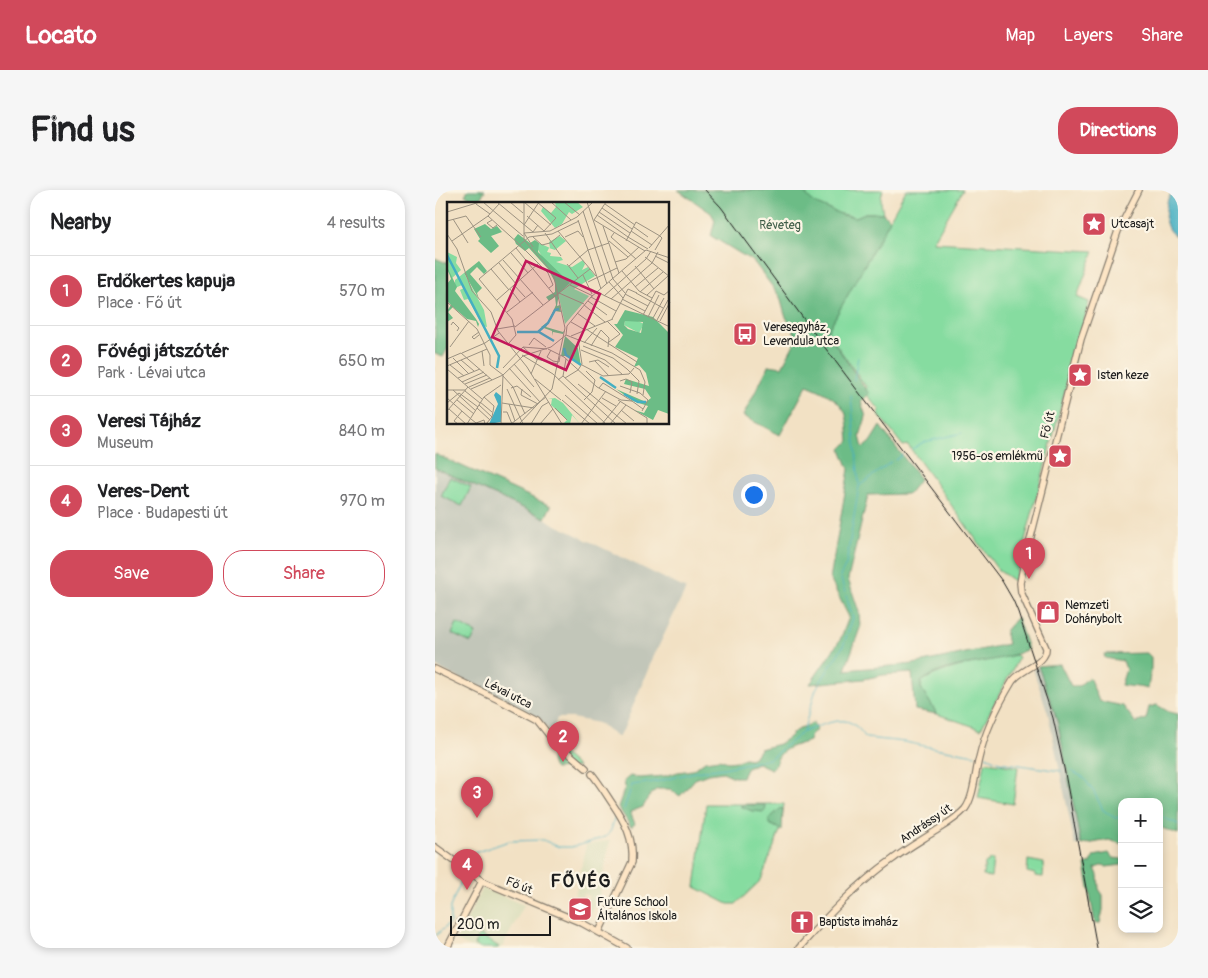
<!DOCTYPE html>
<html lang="en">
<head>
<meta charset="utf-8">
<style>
  body { margin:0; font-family:Pangolin,sans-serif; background:#f6f6f6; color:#202124 }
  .controls { position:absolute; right:15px; bottom:15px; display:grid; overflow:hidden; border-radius:10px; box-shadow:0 2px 8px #0003 }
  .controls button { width:45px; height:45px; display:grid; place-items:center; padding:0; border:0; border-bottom:1px solid #e0e0e0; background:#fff; color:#202124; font:25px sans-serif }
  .scale { position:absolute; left:15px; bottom:12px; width:101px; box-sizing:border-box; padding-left:5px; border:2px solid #1c1c1c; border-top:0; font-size:14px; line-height:18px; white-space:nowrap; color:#1c1c1c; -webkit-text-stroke:4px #fcf5e5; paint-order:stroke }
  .you { position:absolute; left:318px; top:304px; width:18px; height:18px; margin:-12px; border:4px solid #fff; border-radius:50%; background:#1a73e8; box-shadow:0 0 0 8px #1a73e833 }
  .badge { display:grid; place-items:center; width:32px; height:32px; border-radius:50%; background:#d1495b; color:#fff; font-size:16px; font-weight:700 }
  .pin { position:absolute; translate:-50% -41px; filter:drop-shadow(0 1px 2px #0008) }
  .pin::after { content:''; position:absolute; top:26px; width:18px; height:15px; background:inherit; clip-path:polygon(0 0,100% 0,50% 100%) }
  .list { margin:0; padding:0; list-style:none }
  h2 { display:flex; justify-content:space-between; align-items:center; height:65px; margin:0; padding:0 20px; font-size:21px }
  h2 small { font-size:16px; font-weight:400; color:#757577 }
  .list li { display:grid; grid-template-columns:32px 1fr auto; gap:15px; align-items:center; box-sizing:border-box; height:70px; padding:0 20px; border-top:1px solid #e0e0e0 }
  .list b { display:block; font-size:19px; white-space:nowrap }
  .list p { margin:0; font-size:16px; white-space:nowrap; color:#757577 }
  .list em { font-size:16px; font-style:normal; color:#757577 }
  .actions { display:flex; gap:10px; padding:15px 20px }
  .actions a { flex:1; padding:11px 0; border:1px solid #d1495b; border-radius:20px; text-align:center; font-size:18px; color:#d1495b }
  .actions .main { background:#d1495b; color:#fff }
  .icon { flex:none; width:28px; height:28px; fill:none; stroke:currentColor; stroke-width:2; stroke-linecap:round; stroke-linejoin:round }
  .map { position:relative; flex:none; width:743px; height:758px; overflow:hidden; border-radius:20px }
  header { display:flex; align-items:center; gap:30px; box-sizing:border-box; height:70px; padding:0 25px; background:#d1495b; color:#fff }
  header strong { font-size:24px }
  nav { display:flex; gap:28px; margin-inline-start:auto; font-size:18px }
  .intro { display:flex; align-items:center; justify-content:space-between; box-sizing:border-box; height:120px; padding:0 30px }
  h1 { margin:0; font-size:35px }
  .button { padding:12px 22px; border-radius:20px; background:#d1495b; color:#fff; font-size:18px; font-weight:700 }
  main { display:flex; gap:30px; padding:0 30px }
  aside { flex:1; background:#fff; border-radius:20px; box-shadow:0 2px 8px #0003 }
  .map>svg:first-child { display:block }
</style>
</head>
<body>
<header>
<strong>Locato</strong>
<nav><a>Map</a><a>Layers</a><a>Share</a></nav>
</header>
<div class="intro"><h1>Find us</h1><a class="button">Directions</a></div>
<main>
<aside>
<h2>Nearby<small>4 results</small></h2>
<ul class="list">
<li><span class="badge">1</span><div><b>Erdőkertes kapuja</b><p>Place · Fő út</p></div><em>570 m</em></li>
<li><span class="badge">2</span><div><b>Fővégi játszótér</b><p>Park · Lévai utca</p></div><em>650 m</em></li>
<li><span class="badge">3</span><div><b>Veresi Tájház</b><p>Museum</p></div><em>840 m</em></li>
<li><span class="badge">4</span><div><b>Veres-Dent</b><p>Place · Budapesti út</p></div><em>970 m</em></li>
</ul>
<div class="actions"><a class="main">Save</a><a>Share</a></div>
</aside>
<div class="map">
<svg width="743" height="758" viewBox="0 0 743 758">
  <rect width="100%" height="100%" fill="#fcf5e5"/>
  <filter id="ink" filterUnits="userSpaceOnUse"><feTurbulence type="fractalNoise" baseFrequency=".02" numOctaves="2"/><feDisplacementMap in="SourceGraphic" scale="10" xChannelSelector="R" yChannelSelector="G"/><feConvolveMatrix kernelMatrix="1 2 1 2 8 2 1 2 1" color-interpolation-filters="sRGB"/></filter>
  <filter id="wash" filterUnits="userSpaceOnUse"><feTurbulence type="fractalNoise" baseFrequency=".0096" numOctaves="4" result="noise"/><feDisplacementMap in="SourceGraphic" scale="20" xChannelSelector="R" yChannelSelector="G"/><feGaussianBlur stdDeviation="1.12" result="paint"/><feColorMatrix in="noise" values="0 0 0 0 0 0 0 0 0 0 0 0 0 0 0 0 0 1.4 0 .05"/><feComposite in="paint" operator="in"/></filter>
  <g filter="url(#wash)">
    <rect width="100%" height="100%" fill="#f2e1c4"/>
    <g fill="#dcdebc">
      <polygon points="175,650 162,716 159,715 155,725 147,721 154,706 149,704 141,723 135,721 142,698 151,655"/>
      <polygon points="48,698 89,715 67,758 36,758 21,750"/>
    </g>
    <g fill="#c2c6b9">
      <polygon points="0,278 110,328 117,333 251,399 217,470 188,540 183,547 163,533 137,528 122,528 117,544 103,528 0,476"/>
      <polygon points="603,476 619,521 623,534 646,655 640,655 613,523 598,479"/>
    </g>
    <g fill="#86dca0" stroke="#517c5e">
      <path d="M278 0H448C445 8 446 14 448 23H430L421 27 401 23 386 16Z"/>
      <polygon points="471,0 528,0 498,52 659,61 642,107 654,112 579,391 563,380 473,255 468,256 443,224 445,220 427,199 432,198 392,142"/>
      <polygon points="15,287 36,297 27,316 6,306"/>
      <polygon points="22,433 41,443 36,453 17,444"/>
      <path d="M581 465 584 467 546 539 502 524 486 498V492C507 477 554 470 581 465Z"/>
      <path d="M120 558H122L143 577 120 579C115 574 116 563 120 558Z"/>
      <polygon points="552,572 583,577 578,614 543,608 550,573"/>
      <polygon points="271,614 349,614 346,638 326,690 301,714 293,714 260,697"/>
      <polygon points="554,670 558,670 556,687 548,686 550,673 553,673"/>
      <polygon points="593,670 609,673 608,687 600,686 600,684 592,682"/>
      <polygon points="45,745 64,757 63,758 44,758 39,755"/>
    </g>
    <g fill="#6cbc86" stroke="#446c51">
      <polygon points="33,0 50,0 44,11 30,5"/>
      <path d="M243 0H367L379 13 408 25 421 27 430 23H448L455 30 392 142 434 204 426 211 431 227 425 246 428 258 435 252 445 236 485 289 473 304 433 305 413 389 424 422 425 438 410 480 478 474 573 454 570 441 582 427 593 459C560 476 516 469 486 492V498L502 524 480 520 477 483 448 485 429 489 375 494 405 450 414 427 395 389 414 279 406 259 414 251C413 243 413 226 409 220 401 207 385 200 372 195L345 245 308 226 334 175 347 177 362 148 350 125 345 107 319 72 276 46 280 30 276 23Z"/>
      <polygon points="0,68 14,74 14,156 8,167 0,164"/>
      <polygon points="0,264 116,316 110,328 0,278"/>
      <path d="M712 463 716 467V478L713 499C704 496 695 497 686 495L691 479 688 471 670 468 669 464Z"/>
      <polygon points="625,474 636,496 644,496 654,487 664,511 688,516 701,533 711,529 714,517 722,515 734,522 743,524 743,644 724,637 724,612 687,612 687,654 674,650 646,655 623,534 619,521 603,476"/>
      <path d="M378 533 382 540 376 544 374 551C364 555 351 556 344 566 340 572 343 574 336 579L323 573 312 577 307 587H299L288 582 273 584 260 589 245 606 235 599H222L215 605 208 617 195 622 200 634 196 637 183 617 190 597 189 591 195 586 204 588 230 586 243 582 257 580 270 571 284 569 293 572 302 571 310 568 315 569 320 566 325 559 344 554 353 548 360 541Z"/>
      <polygon points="309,615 330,615 331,618 329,622 317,621 305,616"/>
      <polygon points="346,618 348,619 347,640 334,634 334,629"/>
      <polygon points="674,663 678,668 687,669 687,675 671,677 669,675 660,678 663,685 664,699 668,705 668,720 665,733 660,734 650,675 656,673 659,666"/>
    </g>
    <path fill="#44afc2" stroke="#30666f" d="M736 4H743V47C731 42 729 31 731 19 732 13 732 8 736 4Z"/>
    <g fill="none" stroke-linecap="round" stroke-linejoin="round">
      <g stroke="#44afc2" stroke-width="1">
        <polyline points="419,190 423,167"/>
        <polyline points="416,206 424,295"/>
        <polyline points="477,259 489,252 527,243"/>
        <polyline points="461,270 467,265"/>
        <path d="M368 542C378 538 400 529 410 531 419 532 426 541 431 548L470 552 494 557 540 565"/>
        <polyline points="551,566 564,572 626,581"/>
        <polyline points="636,581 648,587 659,602 668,620 680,628 687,627"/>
        <polyline points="189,619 197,595 225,591 260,582 289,578 334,569 368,542 381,499 408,456 418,428 405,386 411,375 424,296 456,272"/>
        <polyline points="724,626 743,634"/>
        <polyline points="31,674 39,663 74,651 108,650 124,657 137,657 152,653 172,646 176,640 180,626"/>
        <polyline points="0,746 15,733 15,717 28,687"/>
      </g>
    </g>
  </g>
  <g filter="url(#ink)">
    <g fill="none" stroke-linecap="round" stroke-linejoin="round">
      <g stroke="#877e70" stroke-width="8">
        <g id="secondary">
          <polyline points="0,479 68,512 102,530 117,549 151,578"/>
          <path d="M157 584C165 594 171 604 177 613 190 632 199 649 197 672L164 742"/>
          <polyline points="0,657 47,691 147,733 192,758"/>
          <polyline points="12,758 47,691"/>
          <path d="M364 758C393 725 422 694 458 669 471 659 485 651 499 642 510 635 521 629 530 619 539 607 540 583 544 568 550 541 563 515 577 492 585 479 612 474 611 458L586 402 585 393 588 378 646 149 683 41 704 0"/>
        </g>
      </g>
      <use href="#secondary" stroke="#fde5c5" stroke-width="5.5"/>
      <polyline stroke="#1c1c1c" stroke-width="1" points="270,0 286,17 388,155 567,391 578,410 583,422 618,528 629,578 662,758"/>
    </g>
  </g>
  <defs>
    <g id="sight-square" transform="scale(1.25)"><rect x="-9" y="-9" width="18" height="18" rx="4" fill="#d1495b" stroke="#fcf5e5"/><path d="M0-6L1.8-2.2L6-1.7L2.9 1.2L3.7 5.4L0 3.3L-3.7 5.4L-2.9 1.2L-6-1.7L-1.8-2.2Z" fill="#fff"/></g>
    <g id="bus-square" transform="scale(1.25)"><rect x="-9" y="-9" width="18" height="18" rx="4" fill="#d1495b" stroke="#fcf5e5"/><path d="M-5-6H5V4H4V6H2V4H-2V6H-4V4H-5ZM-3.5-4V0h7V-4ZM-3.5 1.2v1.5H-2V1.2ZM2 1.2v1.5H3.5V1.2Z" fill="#fff"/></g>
    <g id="shop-square" transform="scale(1.25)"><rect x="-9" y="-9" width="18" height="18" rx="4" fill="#d1495b" stroke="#fcf5e5"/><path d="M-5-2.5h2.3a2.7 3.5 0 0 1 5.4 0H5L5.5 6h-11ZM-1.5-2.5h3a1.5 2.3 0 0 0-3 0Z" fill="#fff"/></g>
    <g id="school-square" transform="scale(1.25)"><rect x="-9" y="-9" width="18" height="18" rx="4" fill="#d1495b" stroke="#fcf5e5"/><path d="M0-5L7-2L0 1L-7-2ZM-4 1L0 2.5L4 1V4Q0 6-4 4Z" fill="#fff"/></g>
    <g id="church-square" transform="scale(1.25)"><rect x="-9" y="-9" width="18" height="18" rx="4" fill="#d1495b" stroke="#fcf5e5"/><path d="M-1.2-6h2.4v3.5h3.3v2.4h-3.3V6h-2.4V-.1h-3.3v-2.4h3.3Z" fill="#fff"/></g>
  </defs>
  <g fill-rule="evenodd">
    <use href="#sight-square" x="659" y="34"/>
    <use href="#bus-square" x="310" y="144"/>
    <use href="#sight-square" x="645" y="185"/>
    <use href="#sight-square" x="625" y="266"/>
    <use href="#shop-square" x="613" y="422"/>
    <use href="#school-square" x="145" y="719"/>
    <use href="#church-square" x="367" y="732"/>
  </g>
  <g text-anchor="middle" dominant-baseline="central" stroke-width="4.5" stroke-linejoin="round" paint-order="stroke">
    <g font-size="12" fill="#1c1c1c" stroke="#fcf5e5" text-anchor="start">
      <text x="676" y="34">Utcasajt</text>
      <text x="328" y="137">Veresegyház,<tspan x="328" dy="14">Levendula utca</tspan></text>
      <text x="662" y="185">Isten keze</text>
      <text x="608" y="266" text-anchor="end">1956-os emlékmű</text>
      <text x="630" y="415">Nemzeti<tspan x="630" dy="14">Dohánybolt</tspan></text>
      <text x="162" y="712">Future School<tspan x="162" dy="14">Általános Iskola</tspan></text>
      <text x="384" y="732">Baptista imaház</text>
    </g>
    <g font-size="12" fill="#415f4a" stroke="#fcf5e5">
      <text x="345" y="35">Réveteg</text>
    </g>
    <g font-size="12" fill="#1c1c1c" stroke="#fcf5e5">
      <text transform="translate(613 235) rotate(-76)">Fő út</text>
      <text transform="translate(73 504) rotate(27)">Lévai utca</text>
      <text transform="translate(491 634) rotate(-34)">Andrássy út</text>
      <text transform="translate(84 696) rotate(22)">Fő út</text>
    </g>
    <g font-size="18" font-weight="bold" letter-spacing="1" fill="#1c1c1c" stroke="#fcf5e5">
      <text x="146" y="691">FŐVÉG</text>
    </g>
  </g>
  <g transform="translate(12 12)">
    <rect width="222" height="222" fill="#f2e1c4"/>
    <path d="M108 0H130L136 5 125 12 122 10 115 22 108 26 94 9 96 5 104 11 109 5ZM113 34 119 39 108 48 102 46 100 50 104 51 103 54 114 55 116 58 109 60 125 65 136 58 138 62 135 68 141 65 148 74 127 87 142 94 118 122 108 78 89 44 92 41 103 46 102 40ZM0 50 10 55 9 61 14 68 5 76 0 68ZM17 71 37 108 40 125 36 124 21 97 17 98 13 88 17 86 15 83 8 86V78ZM189 118 197 122 192 131 177 123 178 119ZM108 196 116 201 133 222 125 213 123 222H116L120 218 104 203 105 197H101Z" fill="#86dca0"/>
    <path d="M38 22 44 27 50 24 55 30 44 34 52 44 44 51 31 39 33 37 27 27ZM71 32 83 41 88 38 92 41 91 50 123 81 112 91 110 104 113 103 114 110 108 109 99 125 116 130 118 128 116 132 106 130V134L105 129 94 125 101 120 109 103 108 95 102 99 99 95 108 90V80L101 67 82 46 78 49 69 42 67 37ZM32 59 40 69 37 72 30 65 23 72 35 86 30 91 32 97 17 71ZM0 65 10 85 8 89 29 117 32 122 31 125 29 119 20 117 6 105 1 110 6 116 0 120V109L4 103 0 99V82L4 77ZM178 108 206 115 222 131V212L211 208 206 218 187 208 197 211 201 204 186 199 169 187 199 200 204 196 198 187 177 182 179 177 202 184 199 171 192 163 187 165 191 156 168 145 176 133 167 122H170ZM178 119 196 120 194 131 181 127 177 123ZM118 134 131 146 134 164 122 154H114Z" fill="#6cbc86" fill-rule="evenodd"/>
    <path d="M49 190 54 194V220L42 222 51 202 47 193Z" fill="#44afc2"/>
    <path fill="none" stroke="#44afc2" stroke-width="2.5" d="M0 53 52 154 50 166M70 130H91L101 121 108 108 112 107M92 130 107 139M117 146 119 153 134 163M153 175 169 186M177 192 191 200H199"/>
    <path fill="none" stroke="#9c9281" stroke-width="1" d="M36 0 76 34M50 0 86 30 91 23M63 0 76 11M77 0 104 23M90 0 109 16 97 29M104 0 124 18M117 0 133 13M140 0 166 77 178 91M159 0 147 18 198 49M29 2 43 12M158 2 188 23M155 6 185 27M136 9 160 82M0 10 33 0M152 10 183 31M150 13 181 35M41 14 73 43M80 14 97 29M6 17 21 41M45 18 40 21 46 26 50 23M131 18 154 87M0 19 19 14 34 35M77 23 92 0M156 24 172 71M187 25 201 35M111 29 149 74M184 29 205 43M98 31 114 54M167 31 164 35 189 57M0 32 10 47 25 89 44 110 51 129 80 165 115 222M86 35 95 43 103 41 113 33M118 35 131 29 136 35M181 35 201 47M5 39 41 14 52 2M162 39 181 55M179 39 189 20 213 34M73 43 101 71 106 83 102 86M86 45 77 31 103 29 130 15 146 0M69 46 108 94M202 46 223 22M208 48 215 36 213 34M64 51 81 71M208 54 222 61M198 55 223 75M56 58 96 103M168 60 179 57 192 45M52 61 69 82M120 62 131 76M122 64 141 48 162 41M188 64 207 87M44 67 62 88M175 69 192 89 205 96M136 73 145 92M141 80 170 66M162 80 176 96M67 83 78 95M123 83 146 94M188 85 211 66M63 87 73 100M150 90 223 125M193 90 216 70M112 91 137 102M189 91 216 106M178 92 201 104M200 93 221 74M157 94 199 57 204 49M144 95 169 109M164 97 205 61 211 50M175 97 198 109M50 98 92 61M141 99 160 113M0 100 30 127 43 153V163L56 173 54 222M137 103 158 120M60 110 86 90M130 111 148 124M196 113 209 89 217 93 223 88M201 115 212 93M206 116 217 96M165 117 181 87 190 91M210 118 221 98M160 119 173 132 162 140M213 119 223 100M124 120 138 128M4 123 6 120 12 126 10 129M68 125 143 67M50 127 68 124M139 127 190 160M154 128 162 136 161 145M32 130 25 135 27 137 32 133M119 133 165 151 193 168 198 180 196 193M124 134 166 117M131 137 135 162 131 168M62 141 69 133 65 117 32 77 82 35 105 32 132 19M137 141 150 126M82 143 87 136 99 145M136 144 166 156 180 167 192 179 190 192M144 144 154 128M3 145 22 119M76 145 89 157 111 162M101 147 117 155 150 185 174 198 185 199 196 207M104 148 100 155 106 159 112 160 113 154M134 148 158 158 175 172M35 149 37 164M14 151 45 178 56 173 76 154 104 145 119 133 120 124 144 95 199 48 223 56M15 151 38 141 52 131M75 153 106 172 159 222M6 156 22 172M0 157 14 151M14 158 27 169M148 159 162 174M142 160 151 158 162 165M67 162 87 185M3 163 17 174M135 163 156 174 182 172 187 166M0 164 40 147M56 166 76 145 100 147M62 166 93 200M0 167 35 197M84 172 94 149M56 174 66 185 78 212M116 174 169 222M11 176 33 167M118 176 131 168M88 177 114 198M111 178 116 174 119 157M173 179 179 177 185 180 183 191M15 180 37 170M18 182 40 173M131 182 180 222M173 184 193 191 201 198 195 209M22 185 43 176M64 186 70 184 84 195M152 186 156 181 185 199M24 187 45 178M60 187 76 222M75 187 74 193 91 202M0 188H19M6 188 29 209M18 189 33 201M118 193 151 222M37 195 47 204 45 215 39 222M0 196 24 217M155 196 169 204M10 198 27 212M115 198 143 222M137 198 145 190 148 178 139 169M171 198 200 216V222M33 200 45 210M0 201 12 191 31 205M55 201 87 206M62 202 68 219M32 203 45 215M30 206 43 218M108 206 120 218M2 207 19 222M174 208 187 219M0 209 21 185M56 210H60L65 222M24 217 29 221 37 218 38 222M11 222 7 219 15 209M20 222 37 195 54 183M64 222 99 195M72 222 105 187 118 126 106 71 77 38V0M84 222 95 204 102 200M93 222 106 207M134 222 159 189M155 222 173 200M163 222 179 203"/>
    <path fill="#c2185b" fill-opacity="0.15" stroke="#c2185b" stroke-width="2.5" d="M79 59 153 92 119 168 45 135Z"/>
    <rect width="222" height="222" fill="none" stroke="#1c1c1c" stroke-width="2.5"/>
  </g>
</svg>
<div class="controls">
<button>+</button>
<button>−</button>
<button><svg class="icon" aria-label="layers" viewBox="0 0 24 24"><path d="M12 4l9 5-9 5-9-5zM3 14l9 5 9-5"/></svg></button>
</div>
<div class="scale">200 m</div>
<div class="you"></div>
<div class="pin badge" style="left:594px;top:389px">1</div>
<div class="pin badge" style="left:128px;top:572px">2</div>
<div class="pin badge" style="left:42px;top:628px">3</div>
<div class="pin badge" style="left:32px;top:700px">4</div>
</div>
</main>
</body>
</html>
